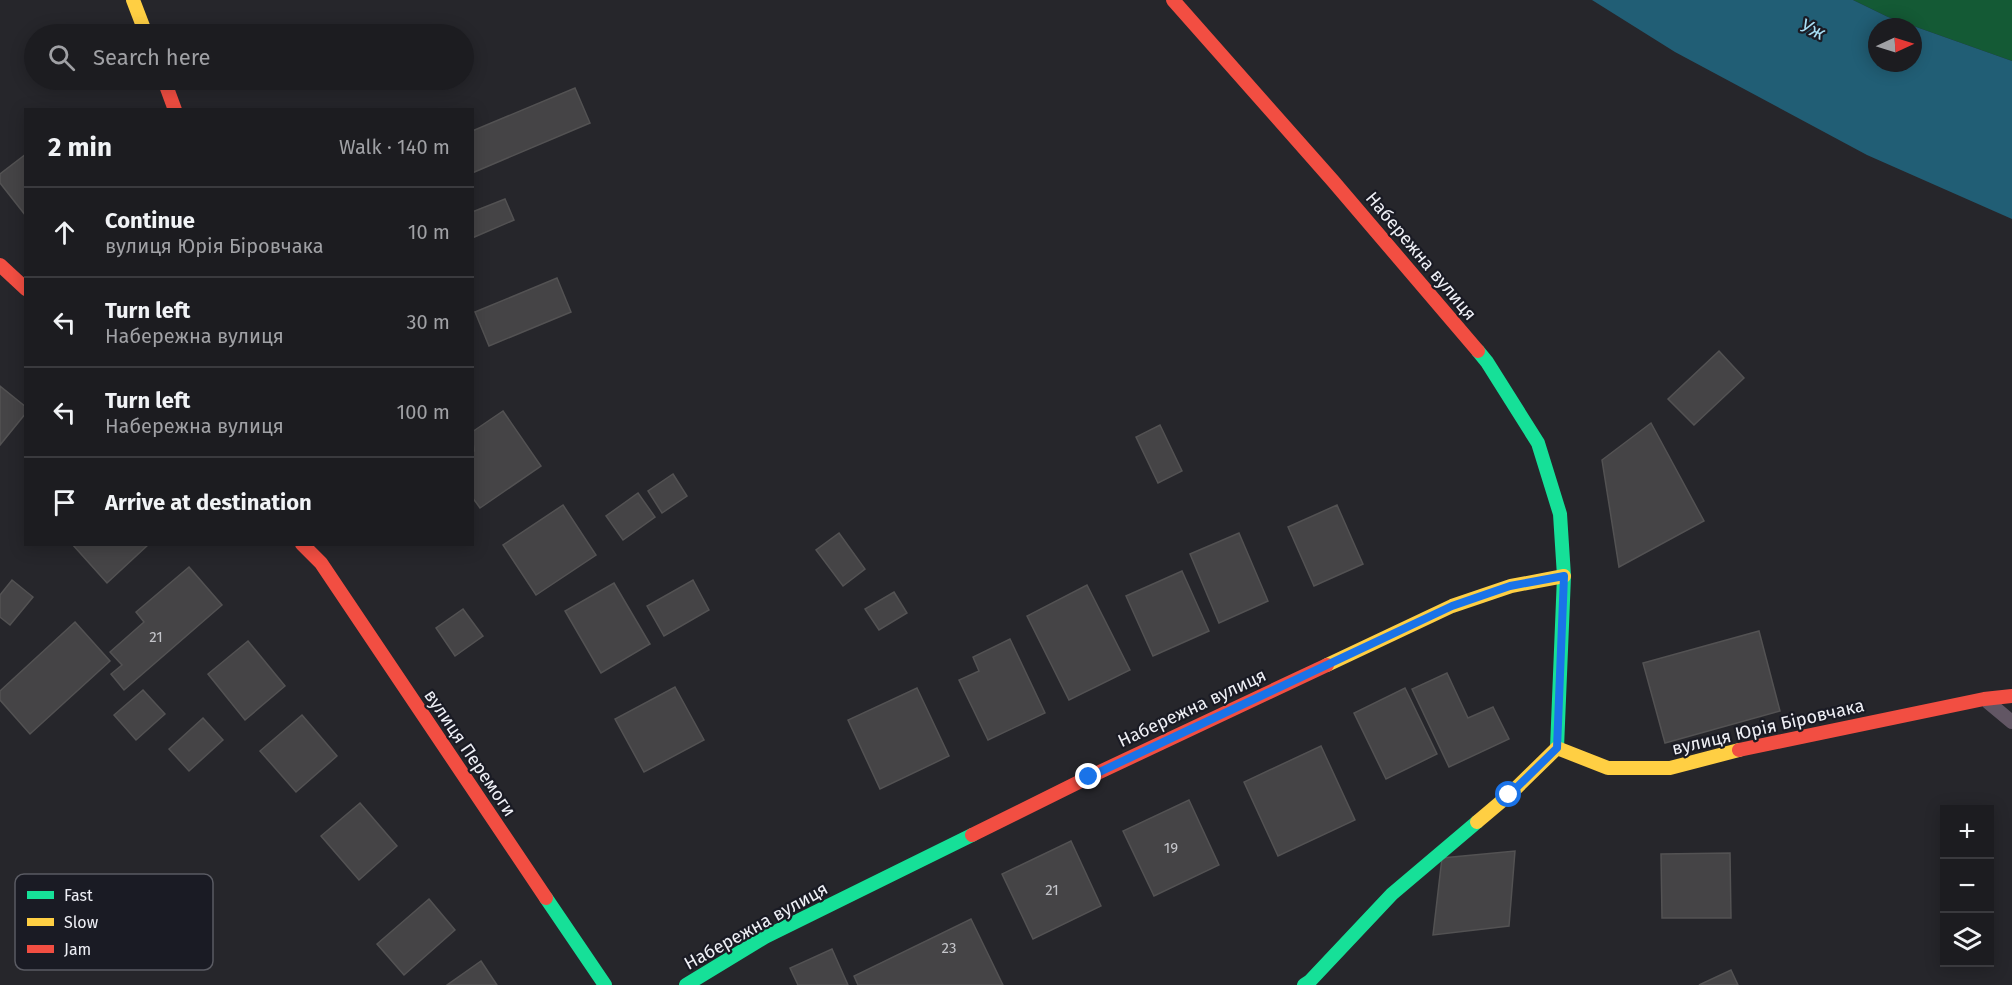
<!DOCTYPE html>
<html lang="en">
<head>
<meta charset="utf-8">
<style>
  body { margin:0; font-family:"Fira Sans",sans-serif; background:#29292d; color:#f1f3f6 }
  .controls { position:absolute; right:18px; bottom:18px; display:grid; overflow:hidden; border-radius:0px; box-shadow:0 3px 15px #0003 }
  .controls button { width:54px; height:54px; display:grid; place-items:center; padding:0; border:0; border-bottom:2px solid #3a3a3e; background:#1c1c20; color:#f1f3f6; font:30px sans-serif }
  .compass { position:absolute; left:1868px; top:18px; width:54px; height:54px; border-radius:50%; background:#1c1c20; box-shadow:0 3px 15px #0003; rotate:86deg }
  .stop { position:absolute; width:18px; height:18px; margin:-14px; border:4px solid #1a73e8; border-radius:50%; background:#fff }
  .stop.end { background:#1a73e8; border-color:#fff; box-shadow:0 2px 6px #0008 }
  .list { margin:0; padding:0; list-style:none }
  h2 { display:flex; justify-content:space-between; align-items:center; height:78px; margin:0; padding:0 24px; font-size:26px }
  h2 small { font-size:20px; font-weight:400; color:#a0a1a5 }
  .list li { display:grid; grid-template-columns:39px 1fr auto; gap:18px; align-items:center; box-sizing:border-box; height:90px; padding:0 24px; border-top:2px solid #3a3a3e }
  .list b { display:block; font-size:22px; white-space:nowrap }
  .list p { margin:0; font-size:20px; white-space:nowrap; color:#a0a1a5 }
  .list em { font-size:20px; font-style:normal; color:#a0a1a5 }
  .icon { flex:none; width:33px; height:33px; fill:none; stroke:currentColor; stroke-width:2; stroke-linecap:round; stroke-linejoin:round }
  .map { position:relative; flex:none; width:2012px; height:985px; overflow:hidden }
  .search { position:absolute; background:#1c1c20; box-shadow:0 3px 15px #0003; left:24px; top:24px; width:450px; height:66px; display:flex; align-items:center; gap:15px; box-sizing:border-box; padding:0 21px; border-radius:33px; color:#a0a1a5; font-size:22px }
  .panel { position:absolute; background:#1c1c20; box-shadow:0 3px 15px #0003; left:24px; top:108px; width:450px; height:438px; border-radius:0px }
  .map>svg:first-child { display:block }
</style>
</head>
<body>
<div class="map">
<svg width="2012" height="985" viewBox="0 0 2012 985">
  <rect width="100%" height="100%" fill="#26262b"/>
  <polygon fill="#145a35" points="1853,0 2012,0 2012,61 1888,17"/>
  <path fill="#215e75" fill-rule="evenodd" d="M1592 0H1853L1888 17 2012 61V219L1867 155 1675 52ZM1877 27H1913V63H1877Z"/>
  <g fill="#454446" stroke="#535253" stroke-width="1.5">
    <polygon points="575,88 590,123 472,173 472,131"/>
    <polygon points="26,154 26,216 0,183 0,174"/>
    <polygon points="505,199 514,220 472,238 472,212"/>
    <polygon points="557,278 571,312 489,346 475,312"/>
    <polygon points="1719,351 1744,378 1694,425 1668,399"/>
    <polygon points="0,386 26,407 26,413 0,445"/>
    <polygon points="503,411 541,466 480,508 472,497 472,452 474,451 472,432"/>
    <polygon points="1651,423 1704,521 1619,567 1602,460"/>
    <polygon points="1160,425 1182,471 1158,483 1136,437"/>
    <polygon points="673,474 687,496 662,513 648,491"/>
    <polygon points="638,493 655,517 623,540 606,516"/>
    <polygon points="563,505 596,555 536,595 503,545"/>
    <polygon points="1337,505 1363,564 1314,586 1288,527"/>
    <polygon points="839,533 865,569 843,586 816,550"/>
    <polygon points="1239,533 1268,601 1219,623 1190,554"/>
    <polygon points="72,544 149,544 107,583"/>
    <polygon points="189,567 222,605 124,690 111,674 122,665 110,652 144,622 136,612"/>
    <polygon points="1182,571 1209,631 1153,656 1126,596"/>
    <polygon points="12,580 33,597 10,625 0,617 0,595"/>
    <polygon points="693,580 709,610 664,636 647,606"/>
    <polygon points="614,583 650,644 601,673 565,611"/>
    <polygon points="1087,585 1130,670 1069,700 1027,616"/>
    <polygon points="894,592 907,613 879,630 865,609"/>
    <polygon points="463,609 483,636 455,656 436,628"/>
    <polygon points="75,622 110,661 30,734 0,700 0,691"/>
    <polygon points="1759,631 1780,711 1665,743 1643,663"/>
    <polygon points="1010,639 1045,713 988,740 959,680 979,671 973,657"/>
    <polygon points="248,641 285,686 245,720 208,674"/>
    <polygon points="1447,673 1468,718 1493,707 1509,739 1449,767 1412,689"/>
    <polygon points="675,687 704,740 644,772 615,719"/>
    <polygon points="917,688 949,756 880,789 848,720"/>
    <polygon points="1405,688 1437,754 1386,779 1354,713"/>
    <polygon points="143,690 165,714 136,740 114,715"/>
    <polygon points="302,715 337,756 296,792 260,751"/>
    <polygon points="203,718 223,740 189,771 169,749"/>
    <polygon points="1321,746 1355,820 1278,856 1244,782"/>
    <polygon points="1189,800 1219,865 1154,896 1123,831"/>
    <polygon points="360,803 397,846 359,880 321,836"/>
    <polygon points="1071,841 1101,906 1033,939 1002,874"/>
    <polygon points="1515,851 1509,926 1433,935 1442,858"/>
    <polygon points="1730,853 1731,918 1662,918 1661,854"/>
    <polygon points="429,899 455,930 404,975 377,944"/>
    <polygon points="971,919 1003,985 858,985 854,976"/>
    <polygon points="832,949 848,985 798,985 790,968"/>
    <polygon points="481,961 497,985 447,985"/>
    <polygon points="1731,970 1738,985 1699,985"/>
  </g>
  <g fill="none" stroke-linecap="round" stroke-linejoin="round">
    <polyline stroke="#625664" stroke-width="14" points="1988,702 2012,722"/>
    <g stroke="#16e098" stroke-width="14">
      <polyline points="1478,351 1487,362 1538,443 1560,514 1564,576 1557,748"/>
      <polyline points="546,898 605,985"/>
      <polyline points="686,985 765,937 972,835"/>
      <polyline points="1304,985 1310,981 1392,894 1477,822"/>
    </g>
    <g stroke="#ffcf43" stroke-width="14">
      <polyline points="133,0 146,34"/>
      <polyline points="1327,665 1452,606 1511,586 1564,576"/>
      <polyline points="1477,822 1509,795 1557,748 1608,768 1670,768 1739,750"/>
    </g>
    <g stroke="#f24e42" stroke-width="14">
      <polyline points="1173,0 1333,181 1478,351"/>
      <polyline points="164,80 175,110"/>
      <polyline points="0,265 26,289"/>
      <polyline points="302,544 321,563 546,898"/>
      <polyline points="1739,750 1984,699 2012,696"/>
      <polyline points="972,835 1089,777 1327,665"/>
    </g>
  </g>
  <g fill="none" stroke-linecap="round" stroke-linejoin="round">
    <polyline stroke="#1a73e8" stroke-width="8" points="1089,777 1452,606 1510,586 1564,576 1557,748 1509,795"/>
  </g>
  <g text-anchor="middle" dominant-baseline="central" stroke-width="4.5" stroke-linejoin="round" paint-order="stroke">
    <g font-size="15" fill="#c4c5ca">
      <text x="156" y="637">21</text>
      <text x="1171" y="848">19</text>
      <text x="1052" y="890">21</text>
      <text x="949" y="948">23</text>
    </g>
    <g font-size="18" fill="#eff0f6" stroke="#1a1b24">
      <text transform="translate(1421 256) rotate(50)">Набережна вулиця</text>
      <text transform="translate(1192 708) rotate(-25)">Набережна вулиця</text>
      <text transform="translate(1768 727) rotate(-13)">вулиця Юрія Біровчака</text>
      <text transform="translate(470 753) rotate(56)">вулиця Перемоги</text>
      <text transform="translate(756 926) rotate(-29)">Набережна вулиця</text>
    </g>
    <g font-size="20" font-style="italic" fill="#a8def4" stroke="#1a1b24">
      <text transform="translate(1813 29) rotate(24)">Уж</text>
    </g>
  </g>
  <rect x="15" y="874" width="198" height="96" rx="9" fill="#1a1b24" stroke="#5a5b63" stroke-width="1.5"/>
  <rect x="27" y="891" width="27" height="8" fill="#16e098"/>
  <rect x="27" y="918" width="27" height="8" fill="#ffcf43"/>
  <rect x="27" y="945" width="27" height="8" fill="#f24e42"/>
  <g font-size="16" fill="#eff0f6">
    <text x="64" y="901">Fast</text>
    <text x="64" y="928">Slow</text>
    <text x="64" y="955">Jam</text>
  </g>
</svg>
<div class="controls">
<button>+</button>
<button>−</button>
<button><svg class="icon" aria-label="layers" viewBox="0 0 24 24"><path d="M12 4l9 5-9 5-9-5zM3 14l9 5 9-5"/></svg></button>
</div>
<svg class="compass" viewBox="-18 -18 36 36"><path d="M0-13l5 13h-10z" fill="#e53935"/><path d="M0 13l5-13h-10z" fill="#a0a1a5"/></svg>
<div class="stop" style="left:1509px;top:795px"></div>
<div class="stop end" style="left:1089px;top:777px"></div>
<div class="search"><svg class="icon" aria-label="search" viewBox="0 0 24 24"><circle cx="10" cy="10" r="6"/><path d="M15 15l6 6"/></svg>Search here</div>
<section class="panel">
<h2>2 min<small>Walk · 140 m</small></h2>
<ul class="list">
<li><svg class="icon" aria-label="ahead" viewBox="0 0 24 24"><path d="M12 20V5M6 11l6-6 6 6"/></svg><div><b>Continue</b><p>вулиця Юрія Біровчака</p></div><em>10 m</em></li>
<li><svg class="icon" aria-label="left" viewBox="0 0 24 24"><path d="M17 20v-9H6M10 6l-5 5 5 5"/></svg><div><b>Turn left</b><p>Набережна вулиця</p></div><em>30 m</em></li>
<li><svg class="icon" aria-label="left" viewBox="0 0 24 24"><path d="M17 20v-9H6M10 6l-5 5 5 5"/></svg><div><b>Turn left</b><p>Набережна вулиця</p></div><em>100 m</em></li>
<li><svg class="icon" aria-label="arrive" viewBox="0 0 24 24"><path d="M6 21V4h12l-3 4 3 4H6"/></svg><div><b>Arrive at destination</b></div></li>
</ul>
</section>
</div>
</body>
</html>
